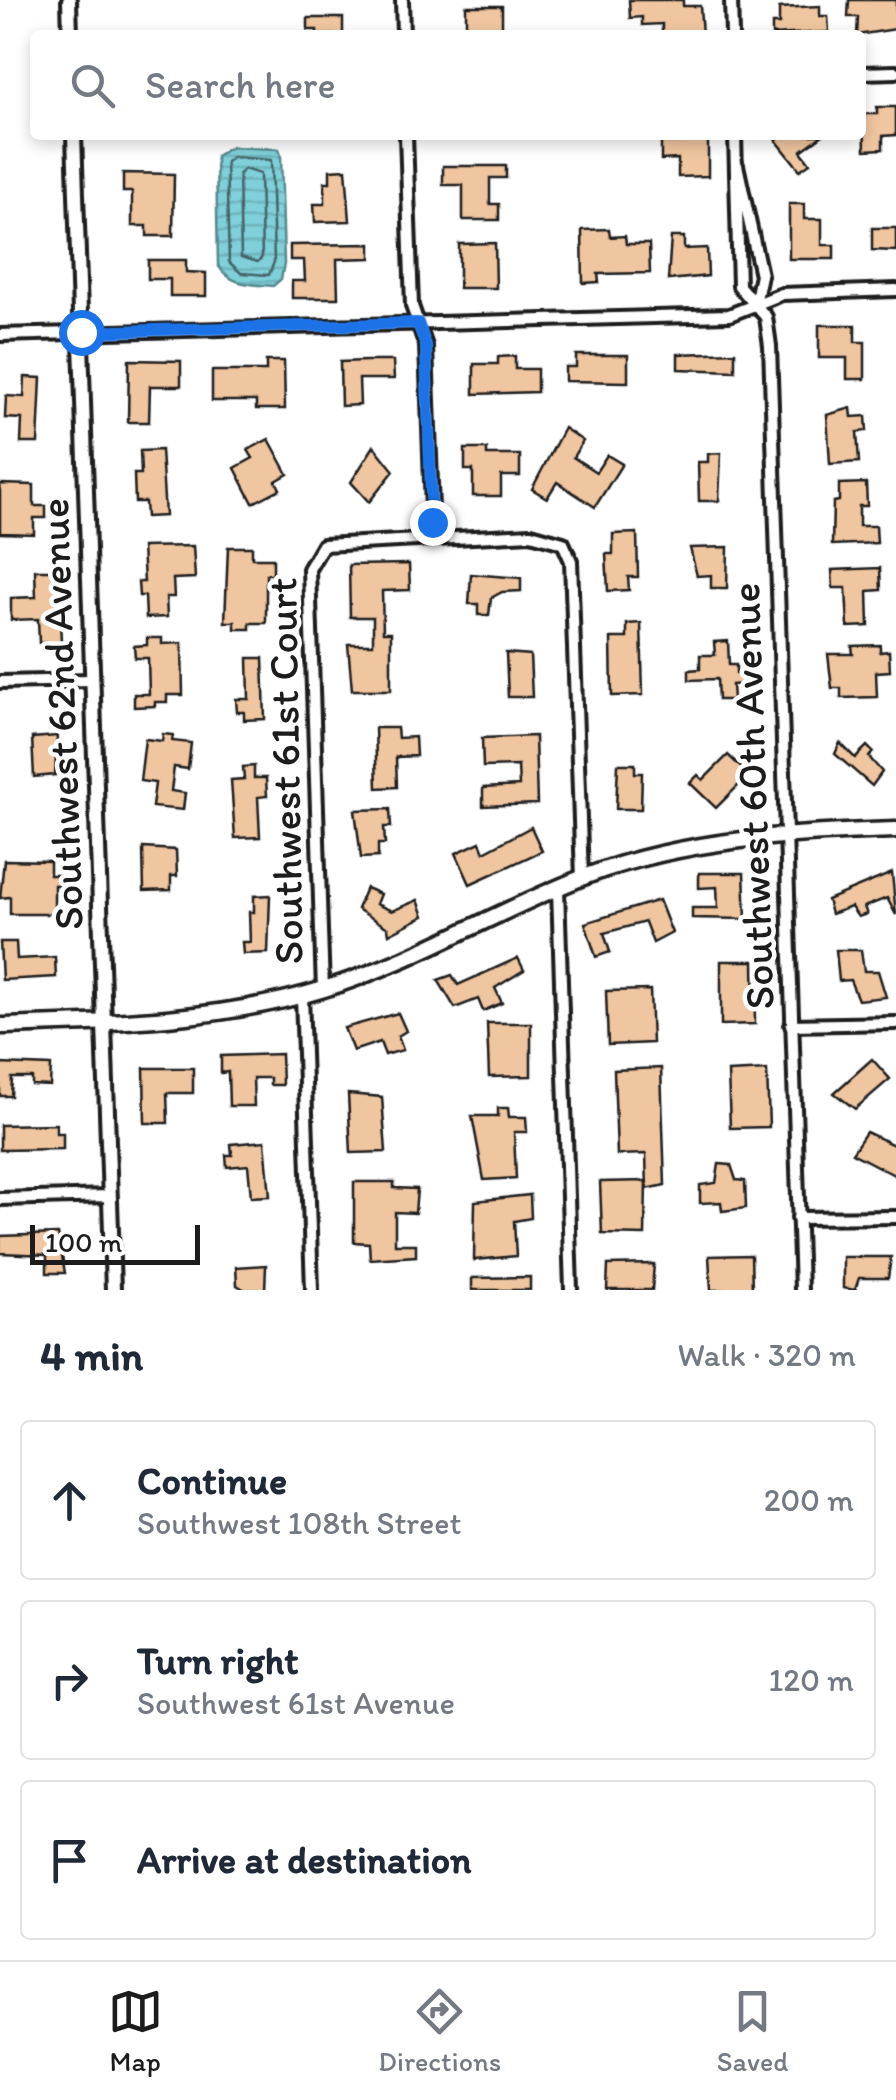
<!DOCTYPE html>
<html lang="en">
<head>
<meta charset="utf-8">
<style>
  body { margin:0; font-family:Itim,sans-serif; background:#f6f6f7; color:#1f2937 }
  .scale { position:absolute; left:30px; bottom:25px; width:170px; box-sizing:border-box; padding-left:10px; border:5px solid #1c1c1c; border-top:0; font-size:28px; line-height:35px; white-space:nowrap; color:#1c1c1c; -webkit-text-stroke:8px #fff; paint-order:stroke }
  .stop { position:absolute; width:30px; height:30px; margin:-22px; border:8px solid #1a73e8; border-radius:50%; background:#fff }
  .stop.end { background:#1a73e8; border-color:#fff; box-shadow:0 2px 10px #0008 }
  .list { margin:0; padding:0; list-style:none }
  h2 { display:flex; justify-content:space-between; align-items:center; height:130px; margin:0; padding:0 40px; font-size:42px }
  h2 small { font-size:32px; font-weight:400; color:#747a83 }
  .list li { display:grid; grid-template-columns:65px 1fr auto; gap:30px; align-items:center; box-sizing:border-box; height:160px; margin:0 20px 20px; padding:0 20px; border:2px solid #e0e1e3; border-radius:10px }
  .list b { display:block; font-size:38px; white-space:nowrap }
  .list p { margin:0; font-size:32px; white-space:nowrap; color:#747a83 }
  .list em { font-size:32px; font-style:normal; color:#747a83 }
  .icon { flex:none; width:55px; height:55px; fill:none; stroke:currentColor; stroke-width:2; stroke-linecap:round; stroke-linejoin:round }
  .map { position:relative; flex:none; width:896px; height:1290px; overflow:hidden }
  .search { position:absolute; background:#fff; box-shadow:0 5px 15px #0003; left:30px; right:30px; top:30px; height:110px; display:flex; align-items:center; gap:25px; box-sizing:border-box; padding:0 35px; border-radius:10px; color:#747a83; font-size:38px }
  .sheet { height:670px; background:#fff }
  nav { display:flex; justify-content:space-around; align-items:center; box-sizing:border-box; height:140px; border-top:2px solid #e0e1e3; background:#fff; font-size:28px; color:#747a83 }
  nav a { display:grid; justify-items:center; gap:5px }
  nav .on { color:#1c1c1c }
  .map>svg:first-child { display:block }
</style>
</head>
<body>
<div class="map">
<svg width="896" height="1290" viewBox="0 0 896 1290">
  <defs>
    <pattern id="water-rules" width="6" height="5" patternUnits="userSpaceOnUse" patternTransform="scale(2.5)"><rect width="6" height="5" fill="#7fd0d9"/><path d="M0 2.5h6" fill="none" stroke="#6db2ba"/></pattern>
  </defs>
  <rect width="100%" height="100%" fill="#fff"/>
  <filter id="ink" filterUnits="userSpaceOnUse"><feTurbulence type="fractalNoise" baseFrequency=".01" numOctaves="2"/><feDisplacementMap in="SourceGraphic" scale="20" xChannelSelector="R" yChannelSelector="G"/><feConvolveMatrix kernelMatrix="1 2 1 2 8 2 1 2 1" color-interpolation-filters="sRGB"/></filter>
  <g filter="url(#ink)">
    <path fill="url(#water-rules)" stroke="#57888d" stroke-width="2.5" d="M231 147 279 149 281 156 284 264 281 279 273 286C250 284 231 286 218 265L216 156Z"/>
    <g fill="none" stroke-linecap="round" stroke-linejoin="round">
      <g stroke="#446468" stroke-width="2.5">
        <polygon points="232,157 271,160 274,262 269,275 241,273 229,262 226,162"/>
        <polygon points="244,169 260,174 262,257 258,262 241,257 239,174"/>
      </g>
    </g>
    <g fill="#f0c6a0" stroke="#1c1c1c" stroke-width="2.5">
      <polygon points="629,0 683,0 683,6 700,6 702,35 662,35 662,24 642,25 642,17 630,18"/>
      <polygon points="849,0 896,0 896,29 857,35 858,17 848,17"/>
      <rect x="466" y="6" width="36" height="29"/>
      <polygon points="820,6 820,16 828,16 829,32 772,35 772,24 779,24 779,8"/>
      <polygon points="308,18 343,18 343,35 317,35 317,30 308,30"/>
      <polygon points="877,107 896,107 896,135 883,136 883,149 865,150 864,114 877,114"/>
      <polygon points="680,135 708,135 708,176 678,177 678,159 661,160 661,142 680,142"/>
      <polygon points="783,135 823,135 801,151 810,163 800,170 776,140"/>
      <polygon points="443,166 506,166 506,178 490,178 490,204 499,204 499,220 463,220 463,185 443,185"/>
      <polygon points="346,169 350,221 315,222 314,204 325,204 325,182 330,182 330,170"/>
      <polygon points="123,173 174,174 173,236 147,236 147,226 132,226 132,192 123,192"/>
      <polygon points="789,204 804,204 804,219 822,219 822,245 834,245 834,259 789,259"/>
      <polygon points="872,228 896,228 896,251 872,250"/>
      <polygon points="609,229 610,237 625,236 626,244 649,244 650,273 598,274 599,282 583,283 582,230"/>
      <polygon points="671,237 684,237 684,249 707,248 708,276 668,280"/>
      <polygon points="495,243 496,288 459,288 459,244"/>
      <polygon points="371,244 371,258 337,259 338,298 292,298 292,281 305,281 304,260 290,260 290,245"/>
      <polygon points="148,260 186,260 186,272 206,273 206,296 170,296 170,279 148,279"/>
      <polygon points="819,325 855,325 855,342 865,342 865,379 847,379 847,358 819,358"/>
      <polygon points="735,352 735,371 678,369 678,354"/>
      <polygon points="576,355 628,355 628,382 565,381 565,367 576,367"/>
      <polygon points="515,356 515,369 537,369 537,392 474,394 474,364 498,364 498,357"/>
      <polygon points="129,360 181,361 181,386 150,386 149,422 128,422"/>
      <polygon points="266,361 284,361 285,409 256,409 256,401 212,401 212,371 266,371"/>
      <polygon points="366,361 393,361 394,379 359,379 360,405 341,406 340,362"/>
      <polygon points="25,377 41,378 38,443 21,443 22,419 5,418 6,396 24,397"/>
      <polygon points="851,408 852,417 866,416 867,431 857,432 859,462 830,464 827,415"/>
      <polygon points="564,428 583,441 573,457 596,472 607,455 622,464 595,507 557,482 547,498 532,489"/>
      <polygon points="269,439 288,474 276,481 280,489 253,503 235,468 253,458 248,450"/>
      <polygon points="374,446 394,471 369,502 351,482"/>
      <polygon points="465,449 487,449 487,455 520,455 520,476 501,476 501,496 473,496 473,470 465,470"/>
      <polygon points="161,450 165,516 146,517 145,502 135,502 134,474 141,474 140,451"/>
      <polygon points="721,453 719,501 699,501 698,462 708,462 708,454"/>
      <polygon points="866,483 867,506 859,506 859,526 876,526 877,543 832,545 833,502 839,501 839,484"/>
      <polygon points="0,484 34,485 34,506 46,506 46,518 34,518 34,534 0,533"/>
      <polygon points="637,533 638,577 628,577 629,590 608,591 606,554 613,554 613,534"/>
      <polygon points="193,546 195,578 173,579 174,597 166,597 167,617 146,618 145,596 139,596 138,582 144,582 142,547"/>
      <polygon points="228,547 252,547 252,558 273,558 273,574 266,574 266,623 250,623 250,629 235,629 235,622 225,622"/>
      <polygon points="728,547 727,588 711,588 711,575 697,576 690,548"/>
      <polygon points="409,564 410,590 382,591 383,632 391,632 391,690 352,690 348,644 373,644 373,617 350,617 349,565"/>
      <polygon points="880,568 881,590 868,591 869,626 848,627 846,588 833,588 832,570"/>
      <polygon points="35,570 58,570 61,642 39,643 38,619 11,620 11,598 36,597"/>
      <polygon points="471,574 521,578 521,591 502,592 491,598 489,615 478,615 478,604 469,604"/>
      <polygon points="641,623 643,695 612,696 611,638 627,638 627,624"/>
      <polygon points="147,638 162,638 162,644 182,643 183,695 167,695 167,702 155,702 155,706 134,707 134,694 149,694 148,658 135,658 134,646 147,645"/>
      <polygon points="728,641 729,665 736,665 736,674 745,674 745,684 732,685 733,700 718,700 717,679 689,680 689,670 700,669 700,655 715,655 714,642"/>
      <polygon points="880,645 880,652 889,651 890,671 876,672 877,697 841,698 841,688 832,688 828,654 853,654 852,646"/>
      <polygon points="506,653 530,655 532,697 508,697"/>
      <polygon points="248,658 263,658 265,719 244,720 244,712 237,712 236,699 249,699"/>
      <polygon points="375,728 397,728 398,738 415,737 416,756 396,757 397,787 377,788"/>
      <polygon points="163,734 173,735 172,741 191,743 188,769 174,767 171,791 185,793 183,810 152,807 155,783 140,781 145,739 162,741"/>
      <polygon points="57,736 55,775 34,777 32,738"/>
      <polygon points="535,736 537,804 483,806 483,788 519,786 518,766 483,767 482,738"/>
      <polygon points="840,743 855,758 867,746 873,752 869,757 882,772 872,786 835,754"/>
      <polygon points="728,755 749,775 716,808 690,783 698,775 703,780"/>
      <polygon points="618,764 635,764 635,773 642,773 641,809 616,809"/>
      <polygon points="254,766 254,778 266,778 267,796 258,797 260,837 235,838 231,780 244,779 243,767"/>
      <polygon points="390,809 391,827 384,827 385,844 378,844 378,857 361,858 355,810"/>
      <polygon points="531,827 542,851 470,884 456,853 480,842 484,852"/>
      <polygon points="143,848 176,850 177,876 171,876 171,890 144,891"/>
      <polygon points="4,860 50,861 50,875 72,875 72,885 54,885 54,914 10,914 10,897 0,898"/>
      <polygon points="699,873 744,873 746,919 692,918 692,908 718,908 717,887 699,888"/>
      <polygon points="892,873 896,915 887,898 864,907 867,914 858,917 851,907 831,914 827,900"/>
      <polygon points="366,888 380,894 376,904 392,911 418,900 424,916 389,934 388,928 357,909"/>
      <polygon points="270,895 268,953 243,954 242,942 250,942 249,912 254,912 254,896"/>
      <polygon points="659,900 672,933 653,943 645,922 604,933 610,952 596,957 585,923"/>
      <polygon points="0,942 16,942 17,959 55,957 56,977 2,980"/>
      <polygon points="836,950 861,950 864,971 878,971 886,997 858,1000 850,980 839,981"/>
      <polygon points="518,958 524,970 495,988 502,1003 483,1011 478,999 455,1008 438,980 452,975 458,985"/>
      <polygon points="721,961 754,961 755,1024 721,1025"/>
      <polygon points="650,990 652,1043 608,1045 606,991"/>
      <polygon points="398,1013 406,1031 398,1036 403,1050 385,1055 380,1042 353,1051 344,1028"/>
      <polygon points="487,1023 531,1023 531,1076 489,1077"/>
      <polygon points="281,1054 282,1085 270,1085 270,1078 253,1078 254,1106 229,1106 228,1072 221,1073 221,1056"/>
      <polygon points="872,1059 890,1079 855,1109 834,1093"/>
      <polygon points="0,1064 51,1066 50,1086 32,1085 32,1078 12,1078 11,1096 0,1096"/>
      <polygon points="144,1068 193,1068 193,1093 167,1093 168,1123 145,1123"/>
      <polygon points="661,1068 665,1185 647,1189 646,1154 617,1155 614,1070"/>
      <polygon points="767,1070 769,1127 730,1128 728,1072"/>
      <polygon points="348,1094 382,1097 386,1152 351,1153"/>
      <polygon points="498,1108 508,1108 509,1117 526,1117 527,1132 514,1132 516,1178 484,1180 472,1116 498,1116"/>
      <polygon points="56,1124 56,1133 63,1133 63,1149 0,1150 0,1125"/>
      <polygon points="866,1132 896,1146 896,1176 852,1153"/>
      <polygon points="265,1141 270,1196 251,1197 248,1165 227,1167 226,1155 232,1155 231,1144"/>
      <polygon points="719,1164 731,1165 736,1180 745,1181 746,1208 722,1211 721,1202 700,1203 700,1185 716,1183"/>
      <polygon points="646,1181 645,1235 602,1234 600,1182"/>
      <polygon points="354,1182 394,1182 394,1188 417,1189 415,1213 395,1212 395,1244 416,1244 416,1256 370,1259 369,1243 354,1242"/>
      <polygon points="530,1195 531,1218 514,1221 516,1256 474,1260 475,1201"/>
      <polygon points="58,1234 65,1273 47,1273 47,1255 0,1253 0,1236"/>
      <polygon points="751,1255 752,1290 711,1290 709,1256"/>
      <polygon points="843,1257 891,1257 888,1278 859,1278 855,1290 843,1288"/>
      <polygon points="654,1264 652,1290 607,1290 608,1265"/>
      <polygon points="266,1265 265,1290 245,1290 237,1285 236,1267"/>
      <polygon points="530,1277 530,1290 472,1290 472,1278"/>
    </g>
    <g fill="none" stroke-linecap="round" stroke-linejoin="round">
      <g stroke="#1c1c1c" stroke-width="18">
        <g id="minor">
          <polyline points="402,0 403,35"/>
          <polyline points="731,0 732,35"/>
          <polyline points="861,73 896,72"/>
          <polyline points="406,135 412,306 426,346 433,537"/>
          <polyline points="735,135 739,286 766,317 770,346 801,1290"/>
          <polyline points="737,165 761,275 755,304"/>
          <polyline points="0,335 729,315 782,294 896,290"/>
          <polyline points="0,682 92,680"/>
          <polyline points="558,889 571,1290"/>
          <polyline points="323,990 309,569 323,545 531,534 563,543 571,561 582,878"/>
          <polyline points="302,995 312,1290"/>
          <polyline points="791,1025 896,1023"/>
          <polyline points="0,1199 110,1196"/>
          <polyline points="798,1218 896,1217"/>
        </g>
      </g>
      <g stroke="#1c1c1c" stroke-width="20">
        <g id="tertiary">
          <polyline points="69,0 70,35"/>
          <polyline points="74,135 113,1290"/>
        </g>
      </g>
      <g stroke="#1c1c1c" stroke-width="21">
        <path id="secondary" d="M0 1026C107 1023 221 1021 324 989 416 961 499 909 589 875 685 839 795 833 896 830"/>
      </g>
      <use href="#minor" stroke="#fff" stroke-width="10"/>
      <use href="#tertiary" stroke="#fff" stroke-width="12"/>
      <use href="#secondary" stroke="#fff" stroke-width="14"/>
    </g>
  </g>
  <g fill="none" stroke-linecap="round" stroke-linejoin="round" filter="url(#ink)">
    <polyline stroke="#1a73e8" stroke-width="12" points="81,332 418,323 426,346 432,522"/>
  </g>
  <g text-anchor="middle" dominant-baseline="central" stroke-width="9" stroke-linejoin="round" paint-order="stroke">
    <g font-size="42" fill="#1c1c1c" stroke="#fff">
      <text transform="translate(61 714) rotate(-92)">Southwest 62nd Avenue</text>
      <text transform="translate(285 771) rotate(-91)">Southwest 61st Court</text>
      <text transform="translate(752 796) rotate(-92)">Southwest 60th Avenue</text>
    </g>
  </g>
</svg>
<div class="scale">100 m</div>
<div class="stop" style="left:81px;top:332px"></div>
<div class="stop end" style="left:432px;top:522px"></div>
<div class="search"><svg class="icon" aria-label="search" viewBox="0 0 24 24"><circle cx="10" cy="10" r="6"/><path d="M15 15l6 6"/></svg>Search here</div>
</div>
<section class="sheet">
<h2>4 min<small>Walk · 320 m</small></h2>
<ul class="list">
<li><svg class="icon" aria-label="ahead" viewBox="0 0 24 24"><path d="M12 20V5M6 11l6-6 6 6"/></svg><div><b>Continue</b><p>Southwest 108th Street</p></div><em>200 m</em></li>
<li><svg class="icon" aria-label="right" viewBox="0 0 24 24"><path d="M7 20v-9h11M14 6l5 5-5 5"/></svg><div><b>Turn right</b><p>Southwest 61st Avenue</p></div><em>120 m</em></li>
<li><svg class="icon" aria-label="arrive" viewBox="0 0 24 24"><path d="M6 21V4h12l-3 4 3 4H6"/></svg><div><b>Arrive at destination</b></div></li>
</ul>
</section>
<nav>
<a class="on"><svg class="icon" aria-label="map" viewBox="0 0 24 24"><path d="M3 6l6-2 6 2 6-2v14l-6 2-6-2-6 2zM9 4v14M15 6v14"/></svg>Map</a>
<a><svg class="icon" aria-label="directions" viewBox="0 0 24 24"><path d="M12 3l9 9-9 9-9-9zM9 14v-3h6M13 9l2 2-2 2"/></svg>Directions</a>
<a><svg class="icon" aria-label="saved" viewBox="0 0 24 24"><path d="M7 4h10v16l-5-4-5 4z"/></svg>Saved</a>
</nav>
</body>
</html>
